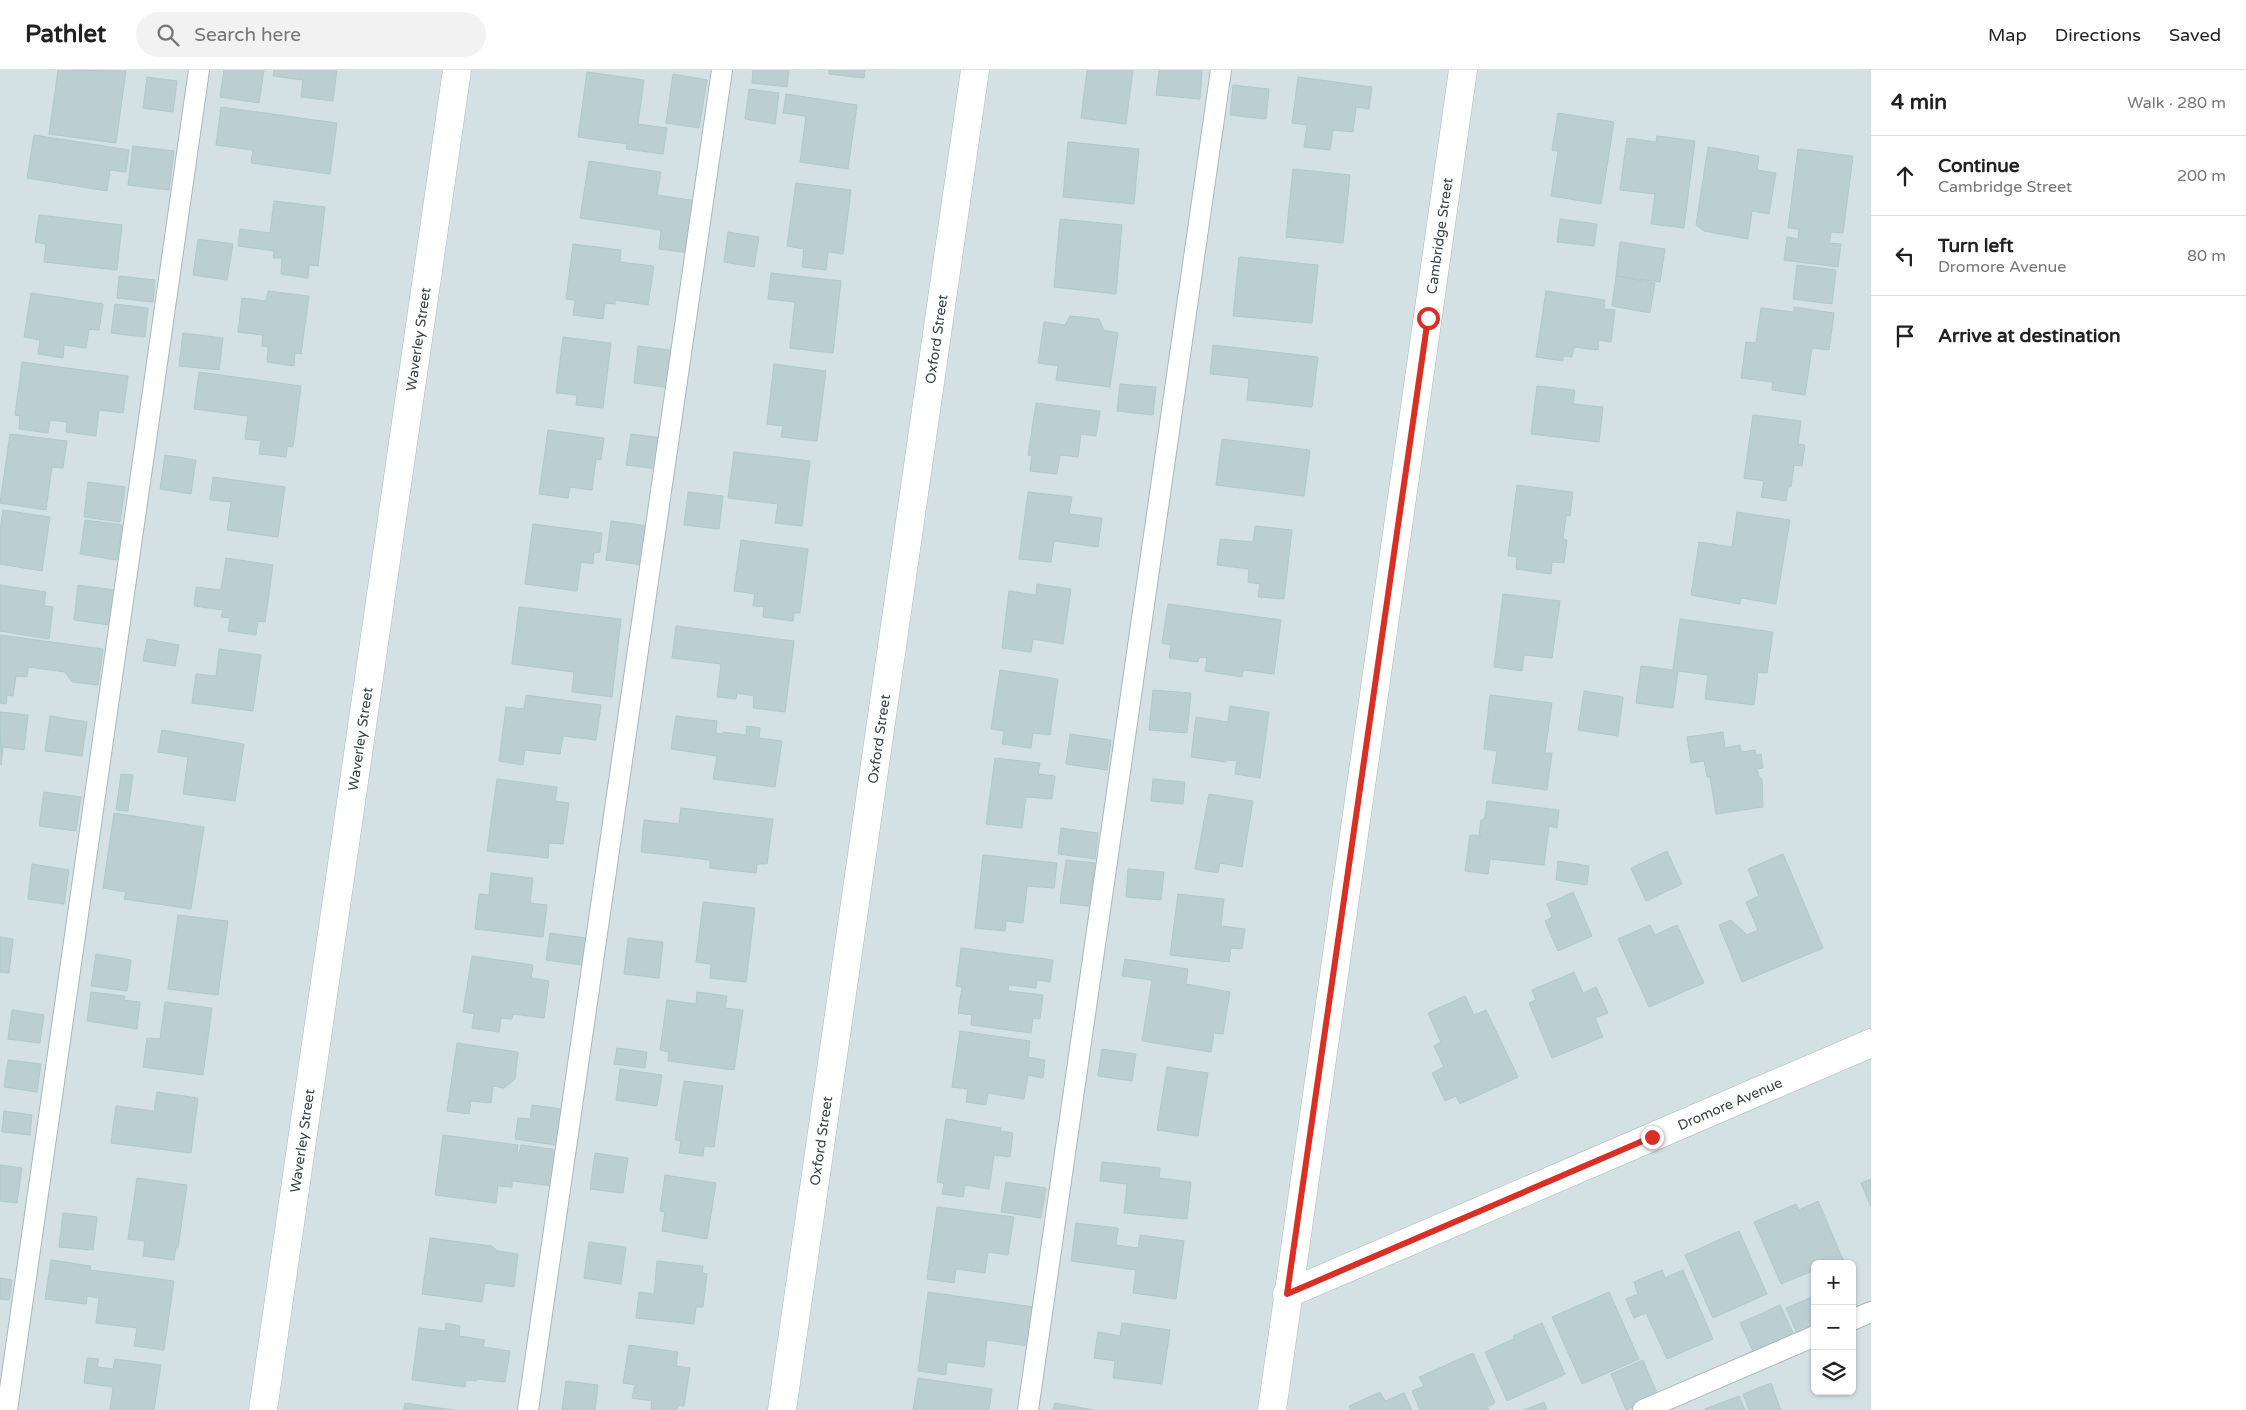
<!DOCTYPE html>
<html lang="en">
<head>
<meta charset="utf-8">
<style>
  body { margin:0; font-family:"Varela Round",sans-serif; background:#f2f2f2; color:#202124 }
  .controls { position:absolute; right:15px; bottom:15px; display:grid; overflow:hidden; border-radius:8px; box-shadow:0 1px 4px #0004 }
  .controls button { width:45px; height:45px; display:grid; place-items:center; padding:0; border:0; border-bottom:1px solid #e0e0e0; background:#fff; color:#202124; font:25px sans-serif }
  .stop { position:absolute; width:15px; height:15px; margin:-11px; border:4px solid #d93025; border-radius:50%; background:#fff }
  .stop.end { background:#d93025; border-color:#fff; box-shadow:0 1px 5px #0008 }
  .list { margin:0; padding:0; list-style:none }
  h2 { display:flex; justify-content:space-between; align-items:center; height:65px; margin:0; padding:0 20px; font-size:21px }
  h2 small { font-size:16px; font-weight:400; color:#757577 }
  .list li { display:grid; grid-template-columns:32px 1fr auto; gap:15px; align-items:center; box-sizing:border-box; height:80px; padding:0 20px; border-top:1px solid #e0e0e0 }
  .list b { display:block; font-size:19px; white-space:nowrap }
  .list p { margin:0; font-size:16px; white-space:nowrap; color:#757577 }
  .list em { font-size:16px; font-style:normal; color:#757577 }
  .icon { flex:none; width:28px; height:28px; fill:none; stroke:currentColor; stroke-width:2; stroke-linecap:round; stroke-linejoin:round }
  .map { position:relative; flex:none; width:1871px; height:1340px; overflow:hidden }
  header { display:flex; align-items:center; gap:30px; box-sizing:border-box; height:70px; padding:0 25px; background:#fff; border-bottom:1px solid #e0e0e0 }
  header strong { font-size:24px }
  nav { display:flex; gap:28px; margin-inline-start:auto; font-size:18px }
  .search { width:350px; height:45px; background:#f2f2f2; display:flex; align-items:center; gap:12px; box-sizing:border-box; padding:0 18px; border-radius:28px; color:#757577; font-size:19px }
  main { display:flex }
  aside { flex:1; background:#fff }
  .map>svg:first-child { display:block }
</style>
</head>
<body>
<header>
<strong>Pathlet</strong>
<div class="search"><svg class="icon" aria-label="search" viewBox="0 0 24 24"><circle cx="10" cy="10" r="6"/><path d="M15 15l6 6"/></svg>Search here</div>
<nav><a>Map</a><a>Directions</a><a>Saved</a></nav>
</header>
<main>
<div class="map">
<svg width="1871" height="1340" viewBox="0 0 1871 1340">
  <rect width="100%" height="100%" fill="#e4eff1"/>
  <path fill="#d3e1e5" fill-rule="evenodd" d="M0 0H1871V1340H0ZM1815 1194H1852V1321H1815Z"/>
  <g fill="#bbcfd2" stroke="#aec9cc">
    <polygon points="58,0 126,1 116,73 49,64"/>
    <polygon points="224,0 264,0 259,33 220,27"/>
    <polygon points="274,0 337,0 333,31 301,27 303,10 273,6"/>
    <polygon points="753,0 789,0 787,17 752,13"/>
    <polygon points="829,0 865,0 864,8 829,4"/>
    <polygon points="1087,0 1133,0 1126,54 1081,48"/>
    <polygon points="1159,0 1202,0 1200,29 1156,25"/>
    <polygon points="587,2 644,10 638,54 667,58 663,84 626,79 627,74 578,67"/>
    <polygon points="673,4 707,10 699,58 666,53"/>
    <polygon points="147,7 177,11 173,42 143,38"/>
    <polygon points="1298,7 1372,17 1369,39 1356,37 1353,62 1333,60 1330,80 1304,77 1307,55 1292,53"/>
    <polygon points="1233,15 1269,19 1266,49 1230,45"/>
    <polygon points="749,19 779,23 775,54 745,49"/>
    <polygon points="786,24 857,35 848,99 800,92 806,46 783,43"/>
    <polygon points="221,37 337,53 330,104 251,93 253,80 216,75"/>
    <polygon points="1558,43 1614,52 1601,134 1551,126 1558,81 1552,80"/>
    <polygon points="34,65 129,80 126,102 110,100 107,121 27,108"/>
    <polygon points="1657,66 1695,71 1684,158 1651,154 1655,124 1620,120 1627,68 1656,72"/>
    <polygon points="1068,72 1139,79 1134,134 1063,127"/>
    <polygon points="133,76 174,81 169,120 128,115"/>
    <polygon points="1708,77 1759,86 1757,100 1776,103 1769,144 1752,141 1748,169 1704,161 1696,155"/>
    <polygon points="1798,79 1853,86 1843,163 1831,162 1829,173 1841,174 1838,197 1784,190 1787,167 1798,169 1799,159 1788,158"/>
    <polygon points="589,91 661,102 657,125 697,131 690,183 659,179 661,160 580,148"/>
    <polygon points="1293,99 1350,105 1343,173 1286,167"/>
    <polygon points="796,113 851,120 843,184 828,182 826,200 802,197 804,179 787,176"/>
    <polygon points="274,131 325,137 318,196 309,195 308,208 281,204 282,188 273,188 274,181 238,176 240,159 270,163"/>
    <polygon points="39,145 122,155 117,200 44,192 46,174 35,172"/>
    <polygon points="1060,149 1122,155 1116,224 1054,217"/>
    <polygon points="1560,149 1597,154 1594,176 1557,172"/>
    <polygon points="728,162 759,167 754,197 724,192"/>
    <polygon points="198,169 233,174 227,210 193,205"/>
    <polygon points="1620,172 1665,179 1660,212 1616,206"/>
    <polygon points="573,174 621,180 620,192 654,196 648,235 615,230 615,234 605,233 603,249 573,245 575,230 566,229"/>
    <polygon points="1239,187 1318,195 1312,253 1233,246"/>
    <polygon points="1797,195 1836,200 1832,234 1793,229"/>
    <polygon points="771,203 841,211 833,283 790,278 795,232 768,229"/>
    <polygon points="119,206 155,210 153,232 117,228"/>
    <polygon points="1616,206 1655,213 1650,243 1612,236"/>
    <polygon points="268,221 309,226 301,284 295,283 294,296 267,292 268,277 262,276 263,265 238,262 242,228 266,231"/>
    <polygon points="1546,221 1605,230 1604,239 1615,240 1611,272 1599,270 1598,280 1574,277 1572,287 1563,286 1563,291 1536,287"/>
    <polygon points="31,223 103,234 99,260 89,259 86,278 64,275 63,288 38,284 40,270 24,267"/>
    <polygon points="115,234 148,238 145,267 111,263"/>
    <polygon points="1794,237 1834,243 1829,280 1812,278 1805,325 1772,320 1773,312 1741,308 1746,272 1756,273 1761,238 1794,242"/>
    <polygon points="1070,246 1099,249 1104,260 1118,263 1110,317 1056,310 1058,296 1038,293 1044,252 1065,255"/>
    <polygon points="183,263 223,268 219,300 179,296"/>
    <polygon points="563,267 611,273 603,338 576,335 577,325 556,323"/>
    <polygon points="1213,275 1318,287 1312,337 1247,330 1249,308 1210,304"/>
    <polygon points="638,276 677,281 672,318 634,313"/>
    <polygon points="22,292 128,306 123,343 99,340 96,366 66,362 67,352 50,350 48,363 19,359 20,346 15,345"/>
    <polygon points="774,294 826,301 817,371 781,367 783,356 767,354"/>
    <polygon points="199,302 301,316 293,377 287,376 286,387 259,384 261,371 245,369 248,346 194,339"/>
    <polygon points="1120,314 1156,317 1153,345 1117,341"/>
    <polygon points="1537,316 1575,320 1573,334 1603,337 1599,372 1531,364"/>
    <polygon points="1036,333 1100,341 1096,366 1081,364 1078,387 1060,385 1057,404 1030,401 1032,386 1028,385"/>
    <polygon points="1753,345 1801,351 1798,374 1805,375 1802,396 1794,395 1791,417 1788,417 1786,431 1761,427 1764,411 1744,408"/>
    <polygon points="548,360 604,368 601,390 596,389 592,420 570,417 568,428 539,424"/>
    <polygon points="10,364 67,371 63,398 52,397 46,440 0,433"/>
    <polygon points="631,364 662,368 658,399 626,395"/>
    <polygon points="1222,369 1310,380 1304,426 1216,415"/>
    <polygon points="734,382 810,391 802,456 775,453 778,434 728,428"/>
    <polygon points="165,385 196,390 191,424 160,419"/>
    <polygon points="213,407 285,417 278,467 227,460 231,432 210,430"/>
    <polygon points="88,412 125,417 120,452 84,447"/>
    <polygon points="1517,415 1573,422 1570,446 1566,445 1563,469 1567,470 1564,493 1552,492 1551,504 1516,499 1517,487 1508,486"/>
    <polygon points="688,422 723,426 719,459 684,455"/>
    <polygon points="1028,422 1072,427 1069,444 1102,448 1098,477 1054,471 1051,492 1019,489"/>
    <polygon points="3,440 50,447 42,501 0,494 0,460"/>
    <polygon points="1737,442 1790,450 1776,534 1741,528 1740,534 1691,525 1699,472 1732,477"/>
    <polygon points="85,450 122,455 117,490 80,484"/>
    <polygon points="611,451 649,456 643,495 606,490"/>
    <polygon points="533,454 602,463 600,482 594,483 593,494 581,492 577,521 525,514"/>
    <polygon points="1255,456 1292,460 1284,529 1258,527 1260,514 1248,512 1249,499 1217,495 1220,469 1253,472"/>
    <polygon points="741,470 808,479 800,543 794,543 793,551 763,547 764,537 753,536 755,524 734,521"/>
    <polygon points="226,488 273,495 265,552 258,551 256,565 228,561 230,548 221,547 223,540 194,536 196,517 221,520"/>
    <polygon points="1037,514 1071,519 1063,574 1033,569 1031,582 1002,578 1009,521 1036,525"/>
    <polygon points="0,515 46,522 44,536 53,537 49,569 0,561"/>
    <polygon points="78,515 115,520 110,555 74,550"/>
    <polygon points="1503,524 1560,531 1552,588 1524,585 1522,601 1494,597"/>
    <polygon points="1168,534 1281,550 1274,604 1243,600 1242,607 1205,601 1207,588 1199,587 1198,592 1169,588 1171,575 1162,573"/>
    <polygon points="519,537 621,549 612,627 572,622 574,602 512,594"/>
    <polygon points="1680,549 1773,562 1767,603 1758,602 1754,635 1705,629 1708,605 1678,601 1673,638 1636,633 1641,596 1673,600"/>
    <polygon points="676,556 794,571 785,642 753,638 754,626 737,623 736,629 717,627 721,594 672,588"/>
    <polygon points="0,565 103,579 98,615 72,612 65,602 28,597 27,607 16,606 13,626 7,625 6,634 0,633"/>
    <polygon points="147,569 179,575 175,596 143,591"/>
    <polygon points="219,579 261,585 253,641 192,633 196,604 216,606"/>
    <polygon points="1000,600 1058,609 1050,665 1033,663 1031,678 1002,674 1004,661 991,659"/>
    <polygon points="1153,620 1191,623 1187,663 1149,660"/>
    <polygon points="1584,621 1623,627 1618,666 1578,660"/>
    <polygon points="526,625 601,635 596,670 563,666 560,684 525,680 523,695 499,691 506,637 524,639"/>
    <polygon points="1490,625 1552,633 1545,683 1552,683 1547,720 1492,713 1497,681 1484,679"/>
    <polygon points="1230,636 1269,642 1260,708 1235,704 1237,691 1227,690 1226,692 1191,687 1196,647 1228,652"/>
    <polygon points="0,642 28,645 24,680 3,677 1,695"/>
    <polygon points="50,646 87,652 82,686 45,681"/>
    <polygon points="676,646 717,651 716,663 723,664 723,662 746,665 747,656 760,658 759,668 782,671 775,717 713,709 717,686 671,679"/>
    <polygon points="162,660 244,674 235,731 183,724 188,687 158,682"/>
    <polygon points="1723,662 1725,678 1740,675 1741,682 1755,680 1756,685 1761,684 1763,698 1757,699 1759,707 1762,709 1763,737 1716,744 1710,707 1707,707 1704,691 1691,693 1687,667"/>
    <polygon points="1070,664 1111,670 1107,700 1066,694"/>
    <polygon points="995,688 1040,693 1038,704 1055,706 1052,729 1026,727 1022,758 986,754"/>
    <polygon points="121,704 133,705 128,741 116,740"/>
    <polygon points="497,709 557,717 555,731 569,733 563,774 549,773 548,788 487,781"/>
    <polygon points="1153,709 1185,712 1183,734 1151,731"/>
    <polygon points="44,722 81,727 76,761 39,756"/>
    <polygon points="1209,724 1253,731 1242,797 1220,793 1218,803 1195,799"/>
    <polygon points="1487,731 1559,740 1557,758 1549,756 1544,795 1490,789 1488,804 1465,801 1470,765 1481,766 1479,764 1481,750 1485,748"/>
    <polygon points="681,738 773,749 767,794 757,794 756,803 710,798 710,790 641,782 644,750 679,754"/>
    <polygon points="114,743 204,757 191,839 124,829 126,822 103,818"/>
    <polygon points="1061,758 1098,763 1095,789 1058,784"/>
    <polygon points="1667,781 1682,814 1646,831 1631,798"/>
    <polygon points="1783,784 1823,878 1742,912 1719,855 1731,850 1747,865 1758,860 1746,832 1759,826 1748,799"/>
    <polygon points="983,785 1057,793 1054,818 1027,816 1023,853 1006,851 1005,861 975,858"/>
    <polygon points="1066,790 1095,793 1089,836 1060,833"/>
    <polygon points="1558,791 1589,796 1587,815 1556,810"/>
    <polygon points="32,794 69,800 64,834 28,829"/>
    <polygon points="1128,799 1164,802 1161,830 1126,827"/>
    <polygon points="491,803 533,808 530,833 547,835 543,867 475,859 479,824 489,825"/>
    <polygon points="1573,822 1592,866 1558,881 1545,851 1552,847 1547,834"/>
    <polygon points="1178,824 1224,829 1221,856 1245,859 1242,879 1231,878 1229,892 1170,885"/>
    <polygon points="703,832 755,838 746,912 710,908 711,894 696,892"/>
    <polygon points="178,845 228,851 218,925 168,919"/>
    <polygon points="1650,855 1655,865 1677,855 1704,913 1649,937 1618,869"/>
    <polygon points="550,863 586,868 582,895 546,890"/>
    <polygon points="0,867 13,869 9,903 0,902"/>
    <polygon points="628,868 663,872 659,908 624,904"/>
    <polygon points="961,878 1053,890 1050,912 1037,910 1036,918 1009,915 1008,921 1043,925 1040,949 1033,948 1031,963 971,955 972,945 958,943 962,917 956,916"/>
    <polygon points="96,884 131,890 127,921 91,916"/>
    <polygon points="472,886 533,895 531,908 549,911 544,948 513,944 512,949 501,948 499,962 472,958 474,944 463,942"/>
    <polygon points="1125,889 1188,899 1186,914 1230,922 1223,964 1214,963 1211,982 1142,971 1152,910 1122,906"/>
    <polygon points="1574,902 1583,923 1596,917 1608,943 1595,948 1603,967 1552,988 1529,933 1536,930 1532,920"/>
    <polygon points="91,922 125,926 124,930 140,932 137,959 87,951"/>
    <polygon points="697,922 727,926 725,938 743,940 734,1000 668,991 669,982 660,980 667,930 696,934"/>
    <polygon points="1465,926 1474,945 1486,940 1518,1007 1460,1034 1456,1026 1445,1031 1432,1003 1444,997 1434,976 1441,972 1428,943"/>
    <polygon points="165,932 212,938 203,1005 143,997 147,968 160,969"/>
    <polygon points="12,940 44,945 40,973 8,969"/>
    <polygon points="960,961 1030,971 1028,987 1045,990 1043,1008 1028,1005 1024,1029 988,1023 986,1035 966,1032 968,1019 952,1017"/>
    <polygon points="457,973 518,982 515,1009 504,1018 493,1016 491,1033 471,1031 469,1044 447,1041"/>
    <polygon points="617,978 647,982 645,998 614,994"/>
    <polygon points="1102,979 1136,984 1132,1011 1098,1006"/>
    <polygon points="8,990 41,994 37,1022 4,1017"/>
    <polygon points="1167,997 1208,1003 1198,1066 1157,1060"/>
    <polygon points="620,999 662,1005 657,1036 616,1030"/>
    <polygon points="684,1011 723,1016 714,1077 704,1076 703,1086 679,1083 681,1071 675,1070"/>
    <polygon points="157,1022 198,1028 191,1083 111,1073 116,1036 154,1041"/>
    <polygon points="532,1035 568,1040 562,1076 515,1069 518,1048 530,1049"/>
    <polygon points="4,1041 32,1045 30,1065 2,1062"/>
    <polygon points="946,1049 1001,1058 1000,1061 1013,1063 1010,1087 994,1085 989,1119 965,1115 963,1127 942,1124 944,1113 937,1112"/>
    <polygon points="443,1065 518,1075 517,1083 519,1084 521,1075 559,1080 554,1116 512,1111 512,1117 498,1116 496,1133 435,1125"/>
    <polygon points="595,1083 628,1088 623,1123 590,1119"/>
    <polygon points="1102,1092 1160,1098 1159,1108 1191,1112 1187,1149 1124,1143 1127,1114 1100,1111"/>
    <polygon points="0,1095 22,1098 17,1133 0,1131"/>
    <polygon points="665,1105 716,1113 707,1169 662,1161 665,1142 660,1141"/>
    <polygon points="137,1108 187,1115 178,1178 176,1177 174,1190 143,1186 145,1171 128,1169"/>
    <polygon points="1871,1109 1871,1137 1861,1113"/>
    <polygon points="1006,1112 1046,1118 1041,1148 1001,1142"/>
    <polygon points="1818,1131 1845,1194 1815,1194 1815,1200 1781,1214 1754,1152 1796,1134 1799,1140"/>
    <polygon points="937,1137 1014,1147 1008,1185 988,1182 985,1203 956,1199 954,1213 927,1209"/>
    <polygon points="63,1143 97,1147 93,1180 59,1177"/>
    <polygon points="1076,1153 1118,1158 1116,1175 1138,1178 1140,1165 1184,1171 1176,1229 1133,1223 1136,1200 1071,1191"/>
    <polygon points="1739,1161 1767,1224 1713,1248 1685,1185"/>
    <polygon points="430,1168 492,1176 497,1181 518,1184 514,1217 485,1213 482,1232 422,1224"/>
    <polygon points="589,1172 626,1177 621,1214 584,1208"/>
    <polygon points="51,1190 91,1196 90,1200 174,1211 164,1280 134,1276 137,1258 96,1253 99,1228 87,1226 86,1234 45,1229"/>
    <polygon points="657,1191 703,1196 702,1203 707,1204 703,1237 696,1237 694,1254 636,1248 639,1222 654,1224"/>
    <polygon points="1662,1200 1665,1208 1683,1200 1713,1269 1667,1289 1646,1243 1634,1248 1626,1229 1638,1224 1634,1212"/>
    <polygon points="0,1208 12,1210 9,1230 0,1229"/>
    <polygon points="928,1222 1034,1237 1028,1276 987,1270 984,1297 947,1292 946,1305 918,1301"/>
    <polygon points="1609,1222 1639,1289 1582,1314 1552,1247"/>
    <polygon points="1815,1226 1815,1262 1799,1268 1786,1238"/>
    <polygon points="1780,1235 1796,1269 1756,1288 1740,1253"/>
    <polygon points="446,1253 460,1256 459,1266 485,1270 483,1277 510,1281 505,1312 477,1309 476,1311 466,1310 465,1317 412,1310 419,1258 445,1261"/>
    <polygon points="1122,1253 1170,1260 1162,1314 1113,1308 1115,1291 1094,1288 1098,1262 1120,1266"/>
    <polygon points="1542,1253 1565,1304 1507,1331 1485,1282 1514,1269 1513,1266"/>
    <polygon points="629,1275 678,1282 676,1296 690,1298 684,1336 678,1335 677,1340 651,1340 652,1331 632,1328 635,1315 623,1313"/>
    <polygon points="1473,1283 1495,1333 1487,1337 1489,1340 1420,1340 1412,1321 1424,1316 1419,1307"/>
    <polygon points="87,1288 99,1289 97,1297 113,1299 115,1289 161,1295 154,1340 110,1340 113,1317 84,1313"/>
    <polygon points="1643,1290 1658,1326 1626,1340 1611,1304"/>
    <polygon points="918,1308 992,1319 989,1340 913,1340"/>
    <polygon points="566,1311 598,1315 595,1340 562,1340"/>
    <polygon points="1771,1313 1781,1340 1749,1340 1743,1324"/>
    <polygon points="1380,1322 1385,1331 1404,1323 1412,1340 1351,1340 1349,1336"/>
    <polygon points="1739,1326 1745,1340 1705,1340 1705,1339"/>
    <polygon points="1544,1332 1547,1340 1524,1340"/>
    <polygon points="405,1333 453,1340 404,1340"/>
    <polygon points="1055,1333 1094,1340 1053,1340"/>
  </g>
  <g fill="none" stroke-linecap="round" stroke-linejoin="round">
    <g stroke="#a8b8bc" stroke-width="22">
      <g id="service">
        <polyline points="1852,1250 1871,1242"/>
        <polyline points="7,1340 199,0"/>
        <polyline points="528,1340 722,0"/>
        <polyline points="1028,1340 1221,0"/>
        <polyline points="1643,1340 1815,1266"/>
      </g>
    </g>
    <g stroke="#a8b8bc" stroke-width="29">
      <g id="minor">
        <path id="s1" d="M1287 1224 1871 973"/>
        <path id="s2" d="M263 1340 457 0"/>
        <path id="s3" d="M782 1340 975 0"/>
        <path id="s4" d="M1272 1340 1463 0"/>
      </g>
    </g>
    <use href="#service" stroke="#fff" stroke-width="20"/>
    <use href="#minor" stroke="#fff" stroke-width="28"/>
  </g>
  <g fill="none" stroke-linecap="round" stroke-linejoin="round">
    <polyline stroke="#d93025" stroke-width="6" points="1428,248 1287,1224 1652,1067"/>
  </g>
  <g text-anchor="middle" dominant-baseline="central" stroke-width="4" stroke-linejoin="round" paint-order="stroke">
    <g font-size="14" fill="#354143" stroke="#fff">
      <text stroke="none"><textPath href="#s4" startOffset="1186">Cambridge Street</textPath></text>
      <text stroke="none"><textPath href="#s2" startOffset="1082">Waverley Street</textPath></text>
      <text stroke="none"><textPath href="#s3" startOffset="1082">Oxford Street</textPath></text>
      <text stroke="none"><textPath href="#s2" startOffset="678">Waverley Street</textPath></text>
      <text stroke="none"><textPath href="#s3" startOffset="678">Oxford Street</textPath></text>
      <text stroke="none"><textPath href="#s1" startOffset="482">Dromore Avenue</textPath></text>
      <text stroke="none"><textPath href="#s2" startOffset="272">Waverley Street</textPath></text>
      <text stroke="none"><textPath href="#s3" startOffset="272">Oxford Street</textPath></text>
    </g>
  </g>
</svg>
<div class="controls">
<button>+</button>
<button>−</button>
<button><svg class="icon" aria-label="layers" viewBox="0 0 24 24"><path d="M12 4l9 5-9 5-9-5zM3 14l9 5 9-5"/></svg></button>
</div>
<div class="stop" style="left:1428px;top:248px"></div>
<div class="stop end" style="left:1652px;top:1067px"></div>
</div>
<aside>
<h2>4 min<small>Walk · 280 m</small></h2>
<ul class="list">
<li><svg class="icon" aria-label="ahead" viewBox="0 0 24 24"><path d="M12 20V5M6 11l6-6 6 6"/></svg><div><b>Continue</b><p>Cambridge Street</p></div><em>200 m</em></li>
<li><svg class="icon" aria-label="left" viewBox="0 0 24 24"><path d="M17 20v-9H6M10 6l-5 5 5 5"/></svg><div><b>Turn left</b><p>Dromore Avenue</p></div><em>80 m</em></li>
<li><svg class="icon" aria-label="arrive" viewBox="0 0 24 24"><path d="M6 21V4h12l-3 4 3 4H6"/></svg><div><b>Arrive at destination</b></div></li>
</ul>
</aside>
</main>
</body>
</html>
